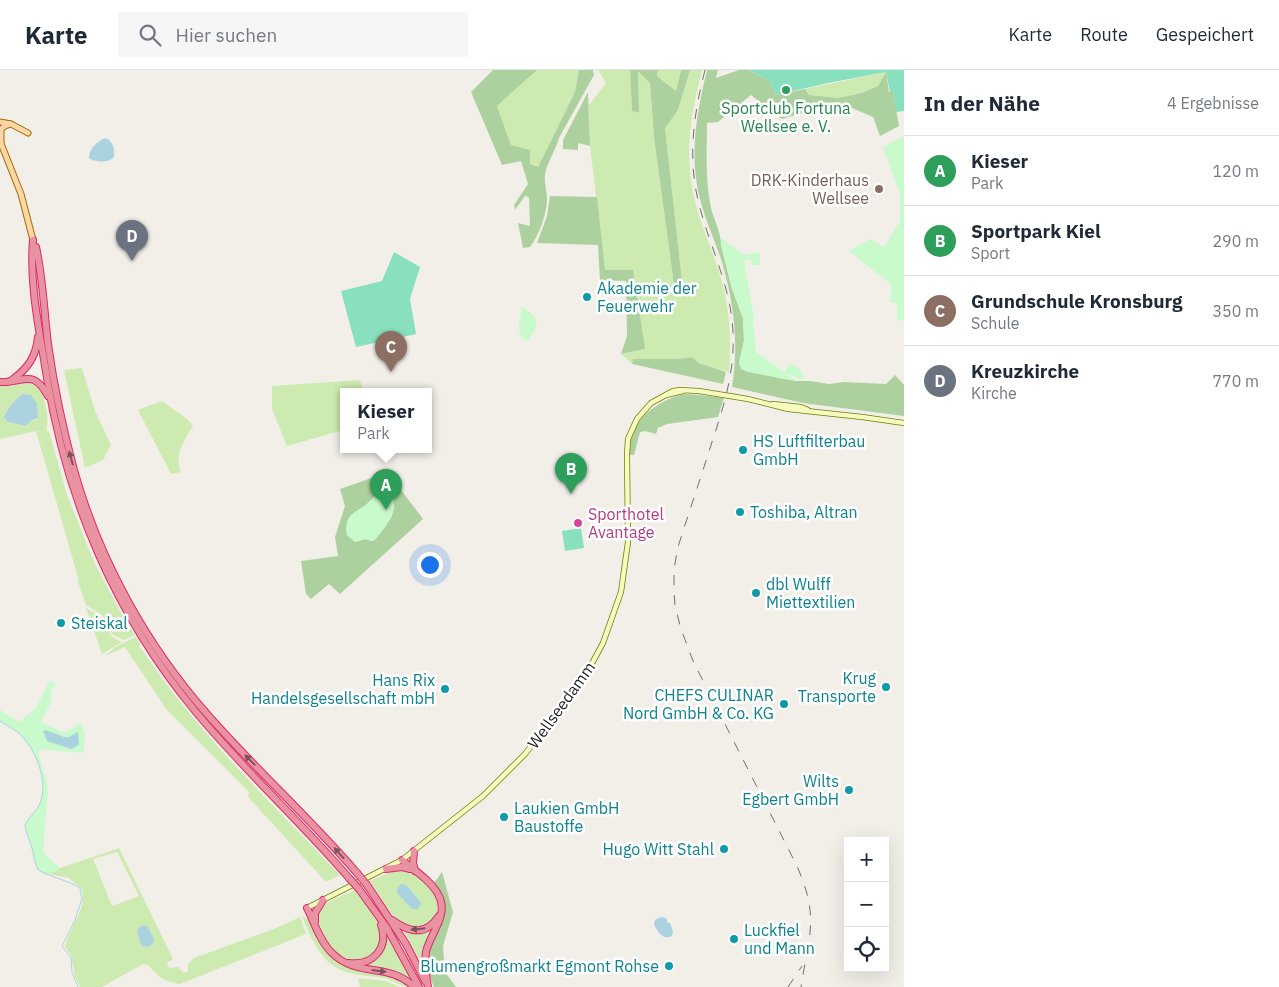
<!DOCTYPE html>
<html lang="de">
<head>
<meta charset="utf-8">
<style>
  body { margin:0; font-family:"IBM Plex Sans",sans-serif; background:#f6f6f7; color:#1f2937 }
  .controls { position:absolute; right:15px; bottom:15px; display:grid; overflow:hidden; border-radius:0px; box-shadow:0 5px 20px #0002 }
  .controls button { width:45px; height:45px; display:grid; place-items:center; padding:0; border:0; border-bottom:1px solid #e0e1e3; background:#fff; color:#1f2937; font:25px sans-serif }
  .you { position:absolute; left:429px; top:494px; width:18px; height:18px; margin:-12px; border:4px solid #fff; border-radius:50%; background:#1a73e8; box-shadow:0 0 0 8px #1a73e833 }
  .badge { display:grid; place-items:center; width:32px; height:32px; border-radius:50%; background:#ea580c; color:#fff; font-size:16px; font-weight:700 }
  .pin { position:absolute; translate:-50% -41px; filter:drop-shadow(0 1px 2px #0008) }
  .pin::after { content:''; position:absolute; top:26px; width:18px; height:15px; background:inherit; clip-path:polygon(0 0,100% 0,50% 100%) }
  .popup { position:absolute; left:340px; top:318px; width:92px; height:65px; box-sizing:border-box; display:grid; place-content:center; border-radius:0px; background:#fff; filter:drop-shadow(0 1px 4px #0005); font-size:16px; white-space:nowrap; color:#747a83 }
  .popup b { font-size:19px; color:#1f2937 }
  .popup::after { content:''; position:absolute; left:50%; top:100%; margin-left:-10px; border:10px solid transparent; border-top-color:#fff }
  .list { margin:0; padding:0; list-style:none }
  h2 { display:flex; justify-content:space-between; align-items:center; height:65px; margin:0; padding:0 20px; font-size:21px }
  h2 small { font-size:16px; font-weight:400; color:#747a83 }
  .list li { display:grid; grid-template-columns:32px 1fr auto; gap:15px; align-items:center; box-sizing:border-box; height:70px; padding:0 20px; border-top:1px solid #e0e1e3 }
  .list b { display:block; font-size:19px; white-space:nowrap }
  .list p { margin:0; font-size:16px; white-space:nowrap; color:#747a83 }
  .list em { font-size:16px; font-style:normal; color:#747a83 }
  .icon { flex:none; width:28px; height:28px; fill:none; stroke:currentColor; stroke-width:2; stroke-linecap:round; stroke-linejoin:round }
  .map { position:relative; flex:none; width:904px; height:917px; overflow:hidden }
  header { display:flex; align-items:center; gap:30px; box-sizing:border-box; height:70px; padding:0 25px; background:#fff; border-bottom:1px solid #e0e1e3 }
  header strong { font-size:24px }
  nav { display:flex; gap:28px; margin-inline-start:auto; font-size:18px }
  .search { width:350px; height:45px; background:#f6f6f7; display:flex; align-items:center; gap:12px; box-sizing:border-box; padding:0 18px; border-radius:0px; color:#747a83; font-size:19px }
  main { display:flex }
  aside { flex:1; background:#fff }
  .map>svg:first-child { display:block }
</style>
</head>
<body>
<header>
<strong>Karte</strong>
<div class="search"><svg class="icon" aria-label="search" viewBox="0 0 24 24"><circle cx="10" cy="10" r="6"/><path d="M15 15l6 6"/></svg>Hier suchen</div>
<nav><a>Karte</a><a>Route</a><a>Gespeichert</a></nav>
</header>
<main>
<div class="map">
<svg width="904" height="917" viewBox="0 0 904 917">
  <rect width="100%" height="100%" fill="#f2efe9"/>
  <g fill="#cdebb0" fill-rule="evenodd">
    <polygon points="537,0 579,0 575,22 538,97 530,94 529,80 511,75 497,36"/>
    <path d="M598 0H630L632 41 639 43 638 0 650 13 654 67 675 222 683 220 665 57 678 40 690 0H702C690 49 683 85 696 135 701 155 710 174 716 193 729 228 732 265 729 302L699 293 692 287 676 289H633L632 294 621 284 644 279 633 200 605 201 590 76 589 35 606 13Z"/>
    <polygon points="658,0 681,0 676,21 657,6"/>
    <polygon points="886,2 878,16 862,23 838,28 809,25 805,19"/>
    <polygon points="82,298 95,341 111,375 103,390 85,398 64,300"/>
    <polygon points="360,310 363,321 344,321 343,360 287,376 272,339 272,316"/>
    <path d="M26 312 39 317C45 329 50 348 46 361H49L67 425 95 494 128 556 127 558 131 559 135 565 124 570 112 564 102 545 86 535 78 512 79 511 36 361 0 369V316H11ZM23 324H28L37 350 30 351 26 355 8 352 6 342 14 331Z"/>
    <path d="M162 331 187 349 193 356C184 371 174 384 181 402L171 404 138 340Z"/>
    <polygon points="86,538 100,546 112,567 122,572 102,584"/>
    <path d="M136 567 140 574 139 579 141 578C197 663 271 732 340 805L326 812 248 727 249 722 166 639 125 577 105 586 115 577Z"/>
    <path d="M119 778 173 889 167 893 169 898 178 897 184 903 188 901V894L194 888 274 859 300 847 306 864 180 914C162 911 160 908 148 895L143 894 102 917H80L75 907 71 885 65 877C69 857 87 840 82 819L69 808 49 804 60 798ZM117 782 139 826 112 836 93 789Z"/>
    <path d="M397 799C401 800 405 800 408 801 422 807 441 826 437 842 436 849 431 854 425 856 417 858 411 858 403 854 391 847 378 823 370 811Z"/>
    <path d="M355 820C363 831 377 844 380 858 386 883 360 899 339 884 331 878 326 868 322 859 319 852 314 845 321 838 329 830 344 825 355 820Z"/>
    <path d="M302 846 309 850 325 880 339 892 349 898 385 903 399 910 409 917C401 917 393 910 384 908 373 906 361 906 350 903 322 897 312 870 302 846Z"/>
    <polygon points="435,854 423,896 403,859 407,861"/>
    <path d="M386 863 414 913C398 899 379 898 359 896 376 891 387 883 386 863Z"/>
    <polygon points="358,908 386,911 399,917 360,917"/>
  </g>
  <g fill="#add19e">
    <path d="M493 0H537L497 36 511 75 530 80V94L538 97 575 22 579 0H593L594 5 559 68C556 80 546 94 545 105 544 113 547 121 547 129 547 144 539 165 530 177L523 178 518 153 530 156 529 127 525 126 515 140 514 135 528 114 521 91 502 95 471 22Z"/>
    <polygon points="630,0 658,0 657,6 676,21 681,0 690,0 678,40 665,58 683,220 675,222 654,67 650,13 638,1 639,43 632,41"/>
    <path d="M707 0H718L716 8 739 0H748L769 10 776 25 805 19 809 25 838 28 862 23 878 16 886 2 889 22H893L899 56 880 66 873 47 838 32 782 49 751 25 718 52 707 53C707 81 705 110 711 138 714 150 721 162 721 175L732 219 743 248 744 271 739 293 779 308 796 311H810L829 314 844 312 886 314 895 305 904 315V346L803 333 732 317C739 273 734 232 721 189 713 166 703 144 698 121 690 78 697 42 707 0Z"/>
    <polygon points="588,22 590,76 578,73 578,80 563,79 563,70"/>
    <polygon points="550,126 597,127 605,200 633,200 645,279 621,284 627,266 626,211 600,210 598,175 537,173 547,146"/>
    <polygon points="692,287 699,293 726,302 723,314 632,294 633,289 676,289"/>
    <path d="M685 324 700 325 724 328 718 347 667 354 658 358 656 364 645 361 640 362 634 385H630C624 354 658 329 685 324Z"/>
    <path d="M393 403C399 421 412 433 423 449L340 524 329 514 311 529 306 524 301 491 338 486 335 467 345 436 340 419 374 407 379 422C375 426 371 430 367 434 354 444 344 444 347 465L355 472 365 469 372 471 391 448 394 437 390 414Z"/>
    <path d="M442 802 453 842 443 876 445 902 456 917H434C430 908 427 899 427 890 430 860 460 842 434 813Z"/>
  </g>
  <g fill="#c8facc">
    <polygon points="904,66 904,251 897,250 897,233 891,233 891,214 849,181 870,169 884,177 900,151 900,124 883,77"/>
    <path d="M721 168 744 185 760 182V195H752L751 189 744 190 754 249 753 252 756 282 784 302 790 294C796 294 803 302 804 308L801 309 787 304 796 311 748 302 741 299 739 293 744 271 743 248 732 219 721 175Z"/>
    <path d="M522 236C540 250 541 252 527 271L520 266 519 255Z"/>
    <path d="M392 403C389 418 393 422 394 435 394 448 382 461 374 471L365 469 355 472 347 465C344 444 354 444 367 434 371 430 375 426 378 422L374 407Z"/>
    <path d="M50 610 57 615 51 619V632L41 652 65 663 81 652 85 667 83 683 41 679 38 682 48 717 43 783 60 798 47 805 38 800C34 792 34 784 31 775 29 769 26 763 25 755 29 747 37 741 40 733 48 714 38 685 25 670 19 661 9 657 0 651V640L19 652 36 638Z"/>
  </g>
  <g fill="#88e0be">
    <polygon points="748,0 904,0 904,41 896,42 893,22 890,22 886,2 828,13 776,25 769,10"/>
    <polygon points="394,182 420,197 410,229 416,264 356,277 341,221 382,211"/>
    <polygon points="581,458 584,478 565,481 562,461"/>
  </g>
  <g fill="#aad3df">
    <path d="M105 68C113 71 115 79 114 87 108 93 100 92 92 90L89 88C89 78 97 72 105 68Z"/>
    <path d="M23 324 31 325 37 334 38 348 30 351 26 356 8 352 4 347C8 338 15 329 23 324Z"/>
    <polygon points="46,660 64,667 69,667 78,662 79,675 71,679 47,671 43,661"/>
    <path d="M401 814 406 815C409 818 421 832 421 834L418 839H412L397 823V819Z"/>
    <path d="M661 847 666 848 668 853H670L673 861 672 866C662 870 659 863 654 855L655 850Z"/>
    <polygon points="143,855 148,857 154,870 153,874 148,877 142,876 137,863 138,858"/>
  </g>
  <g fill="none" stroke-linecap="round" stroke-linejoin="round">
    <path stroke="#aad3df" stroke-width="1" d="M0 651C9 657 19 661 25 670 38 685 48 714 40 733 37 741 29 747 25 755 26 763 29 769 31 775 34 783 34 792 38 800 51 807 67 810 80 818L82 829 75 850 62 876 71 888 72 902 78 917"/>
    <g stroke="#707d05" stroke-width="6">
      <g id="secondary">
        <polyline points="666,325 683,321"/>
        <polyline points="773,334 801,337 808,340"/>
        <polyline points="307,838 402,790 483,726 525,684 583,610 603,573 621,522 628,472 627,385 628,369 637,349 651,333 673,321 680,320 699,321 748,329 788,339 862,347 904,353"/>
      </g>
    </g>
    <g stroke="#a06b00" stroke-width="7">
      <g id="primary">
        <polyline points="0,52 11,54 28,63"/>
        <polyline points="0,71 21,124 33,170"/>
        <polyline points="1,73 1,59 5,56 11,54"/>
      </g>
    </g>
    <g stroke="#dc2a67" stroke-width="8">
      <g id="highway">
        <path d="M33 170C29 215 40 263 47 308 67 431 116 546 196 642 244 700 300 751 349 808"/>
        <path d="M36 177C43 208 44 242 48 274 54 317 63 359 74 400 99 489 146 575 207 644 255 699 310 748 357 803"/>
        <path d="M12 310C28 298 36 287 38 267"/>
        <path d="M0 312C23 313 33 298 48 326"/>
        <polyline points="414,781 413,793 415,801"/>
        <path d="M402 790C414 800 430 810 438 824 450 845 430 863 426 882 424 894 426 906 428 917"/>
        <polyline points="386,799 402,797 410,799"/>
        <polyline points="367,815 406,874 425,911"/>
        <polyline points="359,819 387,858 419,917"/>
        <path d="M307 838C314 852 320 871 331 882 357 909 388 891 414 917"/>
        <path d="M392 850C410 863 426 866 439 846"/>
        <polyline points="315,851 315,843 323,830"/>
        <path d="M349 893C373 896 389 878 381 855"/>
      </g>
    </g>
    <use href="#secondary" stroke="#f7fabf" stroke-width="4.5"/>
    <use href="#primary" stroke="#fcd6a4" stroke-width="5"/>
    <use href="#highway" stroke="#e892a2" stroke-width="6"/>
    <g stroke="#707070" stroke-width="1" stroke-dasharray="10 10" stroke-linecap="butt">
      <path d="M705 0C693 47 687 91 700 138 711 180 731 217 733 262 735 301 724 336 712 372 701 407 689 442 678 477L674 499V521L675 536 681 559 693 591 796 794C820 847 809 864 801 917"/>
      <polyline points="788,917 802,896"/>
    </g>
    <g stroke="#dc2a67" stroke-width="8" stroke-linecap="butt">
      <g id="highway-bridge">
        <polyline points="357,803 367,815"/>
        <polyline points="349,808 359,819"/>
      </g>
    </g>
    <use href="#highway-bridge" stroke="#e892a2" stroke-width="6"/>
  </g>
  <defs><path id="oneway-solid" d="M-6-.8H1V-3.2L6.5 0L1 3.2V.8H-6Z" transform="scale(1.25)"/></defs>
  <g fill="#7b545c">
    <use href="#oneway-solid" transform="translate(71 388) rotate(-105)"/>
    <use href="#oneway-solid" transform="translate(250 690) rotate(-134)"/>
    <use href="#oneway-solid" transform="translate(339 783) rotate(-132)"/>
    <use href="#oneway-solid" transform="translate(418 859) rotate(174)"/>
    <use href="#oneway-solid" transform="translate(379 901) rotate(7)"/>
  </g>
  <circle fill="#2e9e5b" stroke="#fff" stroke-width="2" cx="786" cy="20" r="5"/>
  <circle fill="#8d6e63" stroke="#fff" stroke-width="2" cx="879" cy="119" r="5"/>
  <g fill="#0f9aa8" stroke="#fff" stroke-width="2">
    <circle cx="587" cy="227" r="5"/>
    <circle cx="743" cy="380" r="5"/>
    <circle cx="740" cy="442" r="5"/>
    <circle cx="756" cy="523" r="5"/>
    <circle cx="61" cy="553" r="5"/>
    <circle cx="886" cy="617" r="5"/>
    <circle cx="445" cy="619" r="5"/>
    <circle cx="784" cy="634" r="5"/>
    <circle cx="849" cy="720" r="5"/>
    <circle cx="504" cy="747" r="5"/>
    <circle cx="724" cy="779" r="5"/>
    <circle cx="734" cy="869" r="5"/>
    <circle cx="669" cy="896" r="5"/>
  </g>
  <circle fill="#d1479c" stroke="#fff" stroke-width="2" cx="578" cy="453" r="5"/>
  <g text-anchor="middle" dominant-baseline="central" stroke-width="5" stroke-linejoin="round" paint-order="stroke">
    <g font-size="16" fill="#27864d" stroke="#fff">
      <text x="786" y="38">Sportclub Fortuna<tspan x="786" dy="18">Wellsee e. V.</tspan></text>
    </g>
    <g font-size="16" fill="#785e54" stroke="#fff" text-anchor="end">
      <text x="869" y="110">DRK-Kinderhaus<tspan x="869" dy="18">Wellsee</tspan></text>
    </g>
    <g font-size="16" fill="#0d838f" stroke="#fff" text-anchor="start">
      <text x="597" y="218">Akademie der<tspan x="597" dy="18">Feuerwehr</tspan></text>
      <text x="753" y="371">HS Luftfilterbau<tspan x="753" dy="18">GmbH</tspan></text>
      <text x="750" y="442">Toshiba, Altran</text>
      <text x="766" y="514">dbl Wulff<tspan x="766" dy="18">Miettextilien</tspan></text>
      <text x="71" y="553">Steiskal</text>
      <text x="876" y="608" text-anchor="end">Krug<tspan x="876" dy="18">Transporte</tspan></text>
      <text x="435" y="610" text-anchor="end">Hans Rix<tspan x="435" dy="18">Handelsgesellschaft mbH</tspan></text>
      <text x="774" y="625" text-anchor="end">CHEFS CULINAR<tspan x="774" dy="18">Nord GmbH &amp; Co. KG</tspan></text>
      <text x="839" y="711" text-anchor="end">Wilts<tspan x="839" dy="18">Egbert GmbH</tspan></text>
      <text x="514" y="738">Laukien GmbH<tspan x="514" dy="18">Baustoffe</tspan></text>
      <text x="714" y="779" text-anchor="end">Hugo Witt Stahl</text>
      <text x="744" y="860">Luckfiel<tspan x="744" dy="18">und Mann</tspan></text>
      <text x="659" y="896" text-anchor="end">Blumengroßmarkt Egmont Rohse</text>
    </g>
    <g font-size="16" fill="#b23c85" stroke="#fff" text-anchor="start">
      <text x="588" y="444">Sporthotel<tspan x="588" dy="18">Avantage</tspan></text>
    </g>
    <g font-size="16" fill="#222" stroke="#fff">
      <text transform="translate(561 635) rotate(-54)">Wellseedamm</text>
    </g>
  </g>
</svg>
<div class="controls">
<button>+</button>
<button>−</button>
<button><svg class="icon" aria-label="locate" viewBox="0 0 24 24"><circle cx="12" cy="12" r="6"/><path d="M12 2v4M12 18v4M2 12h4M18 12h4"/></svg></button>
</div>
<div class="you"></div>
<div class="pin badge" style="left:386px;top:440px;background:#2e9e5b">A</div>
<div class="popup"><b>Kieser</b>Park</div>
<div class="pin badge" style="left:571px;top:424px;background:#2e9e5b">B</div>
<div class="pin badge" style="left:391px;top:302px;background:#8d6e63">C</div>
<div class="pin badge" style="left:132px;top:191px;background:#6b7280">D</div>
</div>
<aside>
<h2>In der Nähe<small>4 Ergebnisse</small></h2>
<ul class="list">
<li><span class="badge" style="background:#2e9e5b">A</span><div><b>Kieser</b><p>Park</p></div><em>120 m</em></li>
<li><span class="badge" style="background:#2e9e5b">B</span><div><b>Sportpark Kiel</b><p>Sport</p></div><em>290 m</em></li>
<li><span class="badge" style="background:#8d6e63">C</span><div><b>Grundschule Kronsburg</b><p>Schule</p></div><em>350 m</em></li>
<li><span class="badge" style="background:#6b7280">D</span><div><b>Kreuzkirche</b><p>Kirche</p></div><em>770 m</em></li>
</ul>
</aside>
</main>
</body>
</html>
